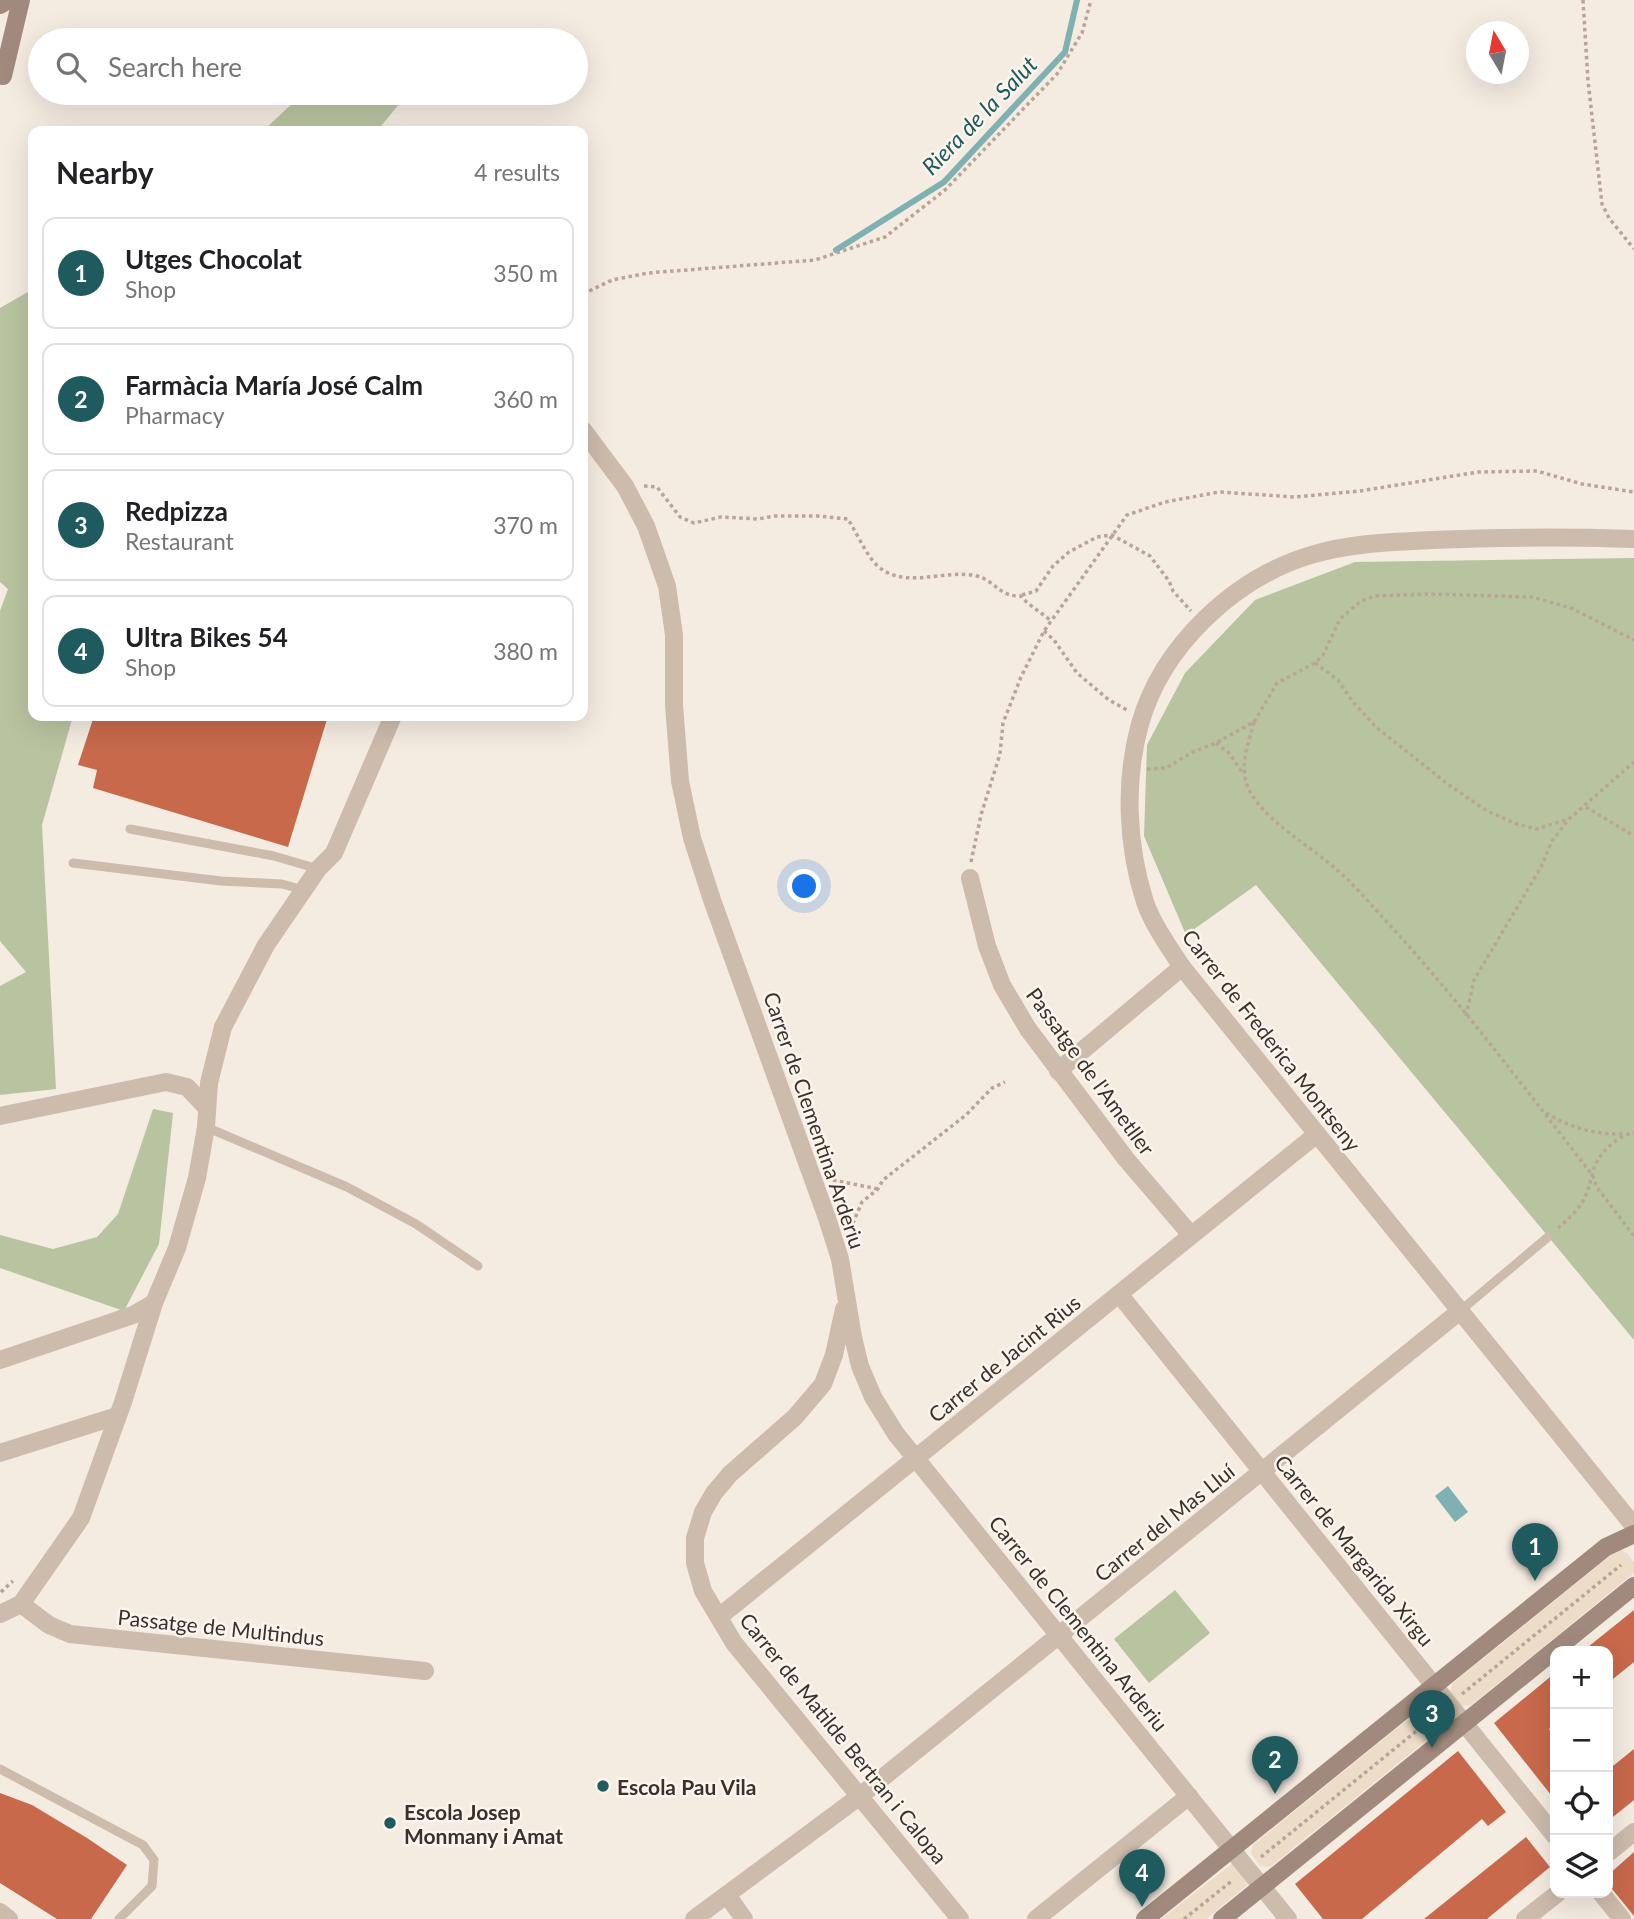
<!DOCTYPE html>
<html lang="en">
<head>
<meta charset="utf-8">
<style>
  body { margin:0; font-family:Lato,sans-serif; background:#f6f6f6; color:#202124 }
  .controls { position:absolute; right:21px; bottom:21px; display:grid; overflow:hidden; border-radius:14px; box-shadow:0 7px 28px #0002 }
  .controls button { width:63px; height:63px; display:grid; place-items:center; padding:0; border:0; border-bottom:2px solid #e0e0e0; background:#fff; color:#202124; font:35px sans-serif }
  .compass { position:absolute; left:1466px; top:21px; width:63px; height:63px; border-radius:50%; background:#fff; box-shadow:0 7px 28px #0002; rotate:350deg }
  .you { position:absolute; left:805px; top:887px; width:24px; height:24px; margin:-18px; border:5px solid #fff; border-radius:50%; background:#1a73e8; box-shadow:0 0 0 10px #1a73e833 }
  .badge { display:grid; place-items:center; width:46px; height:46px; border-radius:50%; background:#1f5a5e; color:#fff; font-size:23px; font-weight:700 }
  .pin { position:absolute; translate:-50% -58px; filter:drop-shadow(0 2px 4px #0008) }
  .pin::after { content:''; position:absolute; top:37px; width:24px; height:21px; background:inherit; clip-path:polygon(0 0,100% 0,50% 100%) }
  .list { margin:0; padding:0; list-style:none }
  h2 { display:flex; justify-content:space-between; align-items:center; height:91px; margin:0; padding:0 28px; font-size:30px }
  h2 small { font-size:23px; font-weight:400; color:#757577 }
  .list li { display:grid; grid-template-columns:46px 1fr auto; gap:21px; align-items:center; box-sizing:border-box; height:112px; margin:0 14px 14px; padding:0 14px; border:2px solid #e0e0e0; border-radius:14px }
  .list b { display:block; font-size:26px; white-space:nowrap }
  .list p { margin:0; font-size:23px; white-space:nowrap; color:#757577 }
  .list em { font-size:23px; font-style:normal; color:#757577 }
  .icon { flex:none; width:38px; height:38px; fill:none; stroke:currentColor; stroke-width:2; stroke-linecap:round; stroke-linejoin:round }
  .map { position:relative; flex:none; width:1634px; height:1919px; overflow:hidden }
  .search { position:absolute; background:#fff; box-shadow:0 7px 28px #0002; left:28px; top:28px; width:560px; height:77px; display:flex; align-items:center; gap:18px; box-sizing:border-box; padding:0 24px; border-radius:38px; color:#757577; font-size:26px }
  .panel { position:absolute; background:#fff; box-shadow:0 7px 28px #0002; left:28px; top:126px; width:560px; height:595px; border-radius:14px }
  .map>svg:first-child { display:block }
</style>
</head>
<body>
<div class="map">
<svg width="1634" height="1919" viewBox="0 0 1634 1919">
  <rect width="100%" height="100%" fill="#f4ebe1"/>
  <g fill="#b8c4a0">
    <polygon points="367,93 408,93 377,131 263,131 298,98 349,96"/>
    <polygon points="33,289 33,716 73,716 42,825 56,1089 0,1095 0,986 26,972 0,941 0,611 8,589 0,582 0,308"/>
    <polygon points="1634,558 1634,1340 1256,885 1186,935 1144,836 1147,745 1185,673 1255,600 1355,562"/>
    <polygon points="153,1109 173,1113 159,1244 124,1311 0,1268 0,1235 53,1249 97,1237 118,1214"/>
    <polygon points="1175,1590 1210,1633 1149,1683 1114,1639"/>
  </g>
  <g fill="#ecdcc8">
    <polygon points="1621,1550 1627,1553 1634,1562 1634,1573 1471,1705 1461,1706 1450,1692 1452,1684 1615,1552"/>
    <polygon points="1435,1703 1447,1717 1444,1726 1270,1867 1260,1866 1251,1853 1253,1845 1427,1704"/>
    <polygon points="1232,1864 1236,1864 1248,1881 1246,1886 1206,1919 1161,1919"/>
  </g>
  <polygon fill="#7fb0b2" points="1448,1486 1468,1512 1455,1522 1435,1496"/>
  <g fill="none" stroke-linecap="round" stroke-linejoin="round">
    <polyline stroke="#7fb0b2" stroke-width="6" points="836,250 944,182 1065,52 1077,0"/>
  </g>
  <g fill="#c8694b">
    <polygon points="94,716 328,716 288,847 93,788 97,770 78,765"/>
    <polygon points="1634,1610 1634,1662 1608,1683 1608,1651 1583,1651"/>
    <polygon points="1555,1673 1555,1724 1549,1729 1555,1737 1555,1800 1494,1723"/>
    <polygon points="1634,1749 1634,1800 1608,1821 1608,1770"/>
    <polygon points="1458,1751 1506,1812 1488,1826 1482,1819 1362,1919 1323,1919 1295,1884"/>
    <polygon points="0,1793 32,1805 87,1838 127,1865 91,1919 57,1919 0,1883"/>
    <polygon points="1526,1837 1550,1867 1487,1919 1424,1919"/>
    <polygon points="1634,1852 1634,1916 1608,1884 1608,1875"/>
  </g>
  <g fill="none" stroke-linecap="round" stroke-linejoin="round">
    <g stroke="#b9a596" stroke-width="3.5" stroke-dasharray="3.5 3.5" stroke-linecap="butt">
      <polyline points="1583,0 1588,81 1602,204 1609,218 1634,249"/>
      <polyline points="583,294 612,280 648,273 815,260 885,237 945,190 1057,74 1082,33 1091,0"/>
      <path d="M644 486 657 487 680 517 694 523 721 517 758 519 775 516H818L848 519C856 532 863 548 873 561 899 593 943 568 977 576 996 581 999 597 1021 596 1029 606 1041 612 1051 621"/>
      <polyline points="1022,595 1036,591 1053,566 1069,552 1097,537 1112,535 1150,556 1169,581 1173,591 1191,611"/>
      <polyline points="1044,631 1054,640 1077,673 1109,700 1127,710"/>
      <polyline points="1315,663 1338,680 1352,701 1377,728 1449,785 1487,811 1517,824 1536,829 1569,819"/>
      <path d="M1254 722C1247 749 1236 773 1254 798 1273 825 1305 843 1330 864 1346 877 1361 893 1375 909 1453 992 1523 1086 1593 1176L1596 1186 1634 1236"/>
      <polyline points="1216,743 1229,753 1242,772"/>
      <polyline points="1147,769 1166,768 1193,752 1216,743 1254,722 1277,683 1315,663 1323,655 1340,619 1361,601 1375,596 1428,594 1532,597 1571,608 1634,640"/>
      <polyline points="1586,807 1634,836"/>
      <polyline points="971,862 981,815 1000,754 1003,723 1021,677 1044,631 1127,515 1165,502 1219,492 1295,497 1360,491 1478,472 1537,471 1582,484 1634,492"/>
      <polyline points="1466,1016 1474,980 1541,867 1552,841 1569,819 1634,762"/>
      <path d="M1546 1113C1570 1128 1597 1135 1625 1134"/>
      <polyline points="833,1180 878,1189"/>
      <path d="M1558 1228C1566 1221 1575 1213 1581 1204 1589 1192 1590 1181 1594 1168 1599 1153 1619 1134 1634 1133"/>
      <polyline points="850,1230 862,1202 878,1189 883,1180 966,1115 992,1088 1005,1082"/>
      <polyline points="1,1592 13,1581"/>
      <polyline points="1462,1694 1621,1565"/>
      <polyline points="1261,1857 1435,1716"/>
      <polyline points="1184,1919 1233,1880"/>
    </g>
    <g stroke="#cdbbac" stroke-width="9">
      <polyline points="130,829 274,856 318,869"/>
      <polyline points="73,863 221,881 282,884 304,890"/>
      <polyline points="206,1127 347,1187 416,1224 478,1266"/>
      <polyline points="1460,1311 1548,1237"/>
      <polyline points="0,1769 143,1845 154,1860 152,1886 119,1919"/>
    </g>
    <g stroke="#cdbbac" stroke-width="18">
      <polyline points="583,430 625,486 646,526 667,586 674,635 674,705 680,781 692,838 712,900 827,1218 840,1259 853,1337 860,1366 873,1397 896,1434 1288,1919"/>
      <path d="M1634 539C1567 537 1499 537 1432 540 1391 542 1351 543 1311 555 1234 578 1162 646 1140 724 1124 781 1127 846 1145 902 1153 925 1169 947 1182 967L1634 1526"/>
      <polyline points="970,878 987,946 1002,985 1028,1029 1126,1159 1191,1235"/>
      <polyline points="1058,1071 1182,967"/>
      <polyline points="0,1116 166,1082 187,1087 207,1108"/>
      <polyline points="1119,1294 1555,1836"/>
      <polyline points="844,1309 834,1355 823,1384 795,1417 730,1474 714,1493 703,1512 695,1538 695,1563 703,1591 734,1643 960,1919"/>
      <polyline points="0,1360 133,1315 154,1303"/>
      <polyline points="0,1453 117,1416"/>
      <polyline points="21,1604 49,1625 70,1634 425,1671"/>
      <polyline points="0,1614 21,1604 81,1518 123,1402 154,1303 177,1248 197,1178 206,1127 209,1083 223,1027 266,945 318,869 334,853 393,716"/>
      <polyline points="719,1617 1317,1134"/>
      <polyline points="1608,1853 1634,1832"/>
      <polyline points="1601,1893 1622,1919"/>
      <polyline points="727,1895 744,1919"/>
      <polyline points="0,1912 9,1919"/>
      <polyline points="694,1919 860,1796 1460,1311"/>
      <polyline points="1036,1919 1189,1796"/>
      <polyline points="1525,1919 1558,1893"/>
    </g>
    <g stroke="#a18a7d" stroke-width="18">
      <polyline points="0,5 8,0"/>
      <polyline points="3,76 21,0"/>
      <polyline points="1145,1919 1606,1547 1634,1534"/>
      <polyline points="1222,1919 1634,1586"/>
    </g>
  </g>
  <g fill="#1f5a5e" stroke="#fbf5ee" stroke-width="2.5">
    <circle cx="603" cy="1786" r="7"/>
    <circle cx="390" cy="1823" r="7"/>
  </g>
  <g text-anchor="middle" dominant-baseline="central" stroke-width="5" stroke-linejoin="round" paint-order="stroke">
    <g font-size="21" fill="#3b302b" stroke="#fbf5ee">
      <text transform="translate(1272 1040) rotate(52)">Carrer de Frederica Montseny</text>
      <text transform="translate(1091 1071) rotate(54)">Passatge de l'Ametller</text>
      <text transform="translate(815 1120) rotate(71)">Carrer de Clementina Arderiu</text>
      <text transform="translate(1004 1358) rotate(-39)">Carrer de Jacint Rius</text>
      <text transform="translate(1164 1522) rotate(-39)">Carrer del Mas Lluí</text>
      <text transform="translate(1355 1550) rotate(51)">Carrer de Margarida Xirgu</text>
      <text transform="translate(1079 1623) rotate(51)">Carrer de Clementina Arderiu</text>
      <text transform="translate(221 1627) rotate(6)">Passatge de Multindus</text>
      <text transform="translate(844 1738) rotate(51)">Carrer de Matilde Bertran i Calopa</text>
    </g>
    <g font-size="21" font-weight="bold" fill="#3b302b" stroke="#fbf5ee" text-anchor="start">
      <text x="617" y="1786">Escola Pau Vila</text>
      <text x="404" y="1811">Escola Josep<tspan x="404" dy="24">Monmany i Amat</tspan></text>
    </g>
    <g font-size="23" font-style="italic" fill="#1f5a5e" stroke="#fbf5ee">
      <text transform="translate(979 115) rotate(-46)">Riera de la Salut</text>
    </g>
  </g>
</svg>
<div class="controls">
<button>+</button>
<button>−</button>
<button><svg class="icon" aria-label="locate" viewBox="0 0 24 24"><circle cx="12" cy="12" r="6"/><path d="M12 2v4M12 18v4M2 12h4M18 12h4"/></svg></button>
<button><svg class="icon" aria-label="layers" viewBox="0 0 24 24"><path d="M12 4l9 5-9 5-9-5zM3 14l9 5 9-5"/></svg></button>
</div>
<svg class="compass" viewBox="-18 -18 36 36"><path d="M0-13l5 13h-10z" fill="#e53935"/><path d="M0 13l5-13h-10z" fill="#757577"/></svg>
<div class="you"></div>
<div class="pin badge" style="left:1535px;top:1581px">1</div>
<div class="pin badge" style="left:1275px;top:1794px">2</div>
<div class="pin badge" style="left:1432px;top:1748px">3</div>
<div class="pin badge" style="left:1142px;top:1907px">4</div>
<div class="search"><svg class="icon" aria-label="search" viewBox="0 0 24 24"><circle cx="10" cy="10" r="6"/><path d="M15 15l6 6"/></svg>Search here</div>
<section class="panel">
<h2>Nearby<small>4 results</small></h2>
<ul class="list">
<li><span class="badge">1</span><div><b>Utges Chocolat</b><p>Shop</p></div><em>350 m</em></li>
<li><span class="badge">2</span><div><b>Farmàcia María José Calm</b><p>Pharmacy</p></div><em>360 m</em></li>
<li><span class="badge">3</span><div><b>Redpizza</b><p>Restaurant</p></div><em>370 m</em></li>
<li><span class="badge">4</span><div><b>Ultra Bikes 54</b><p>Shop</p></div><em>380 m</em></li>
</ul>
</section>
</div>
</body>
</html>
